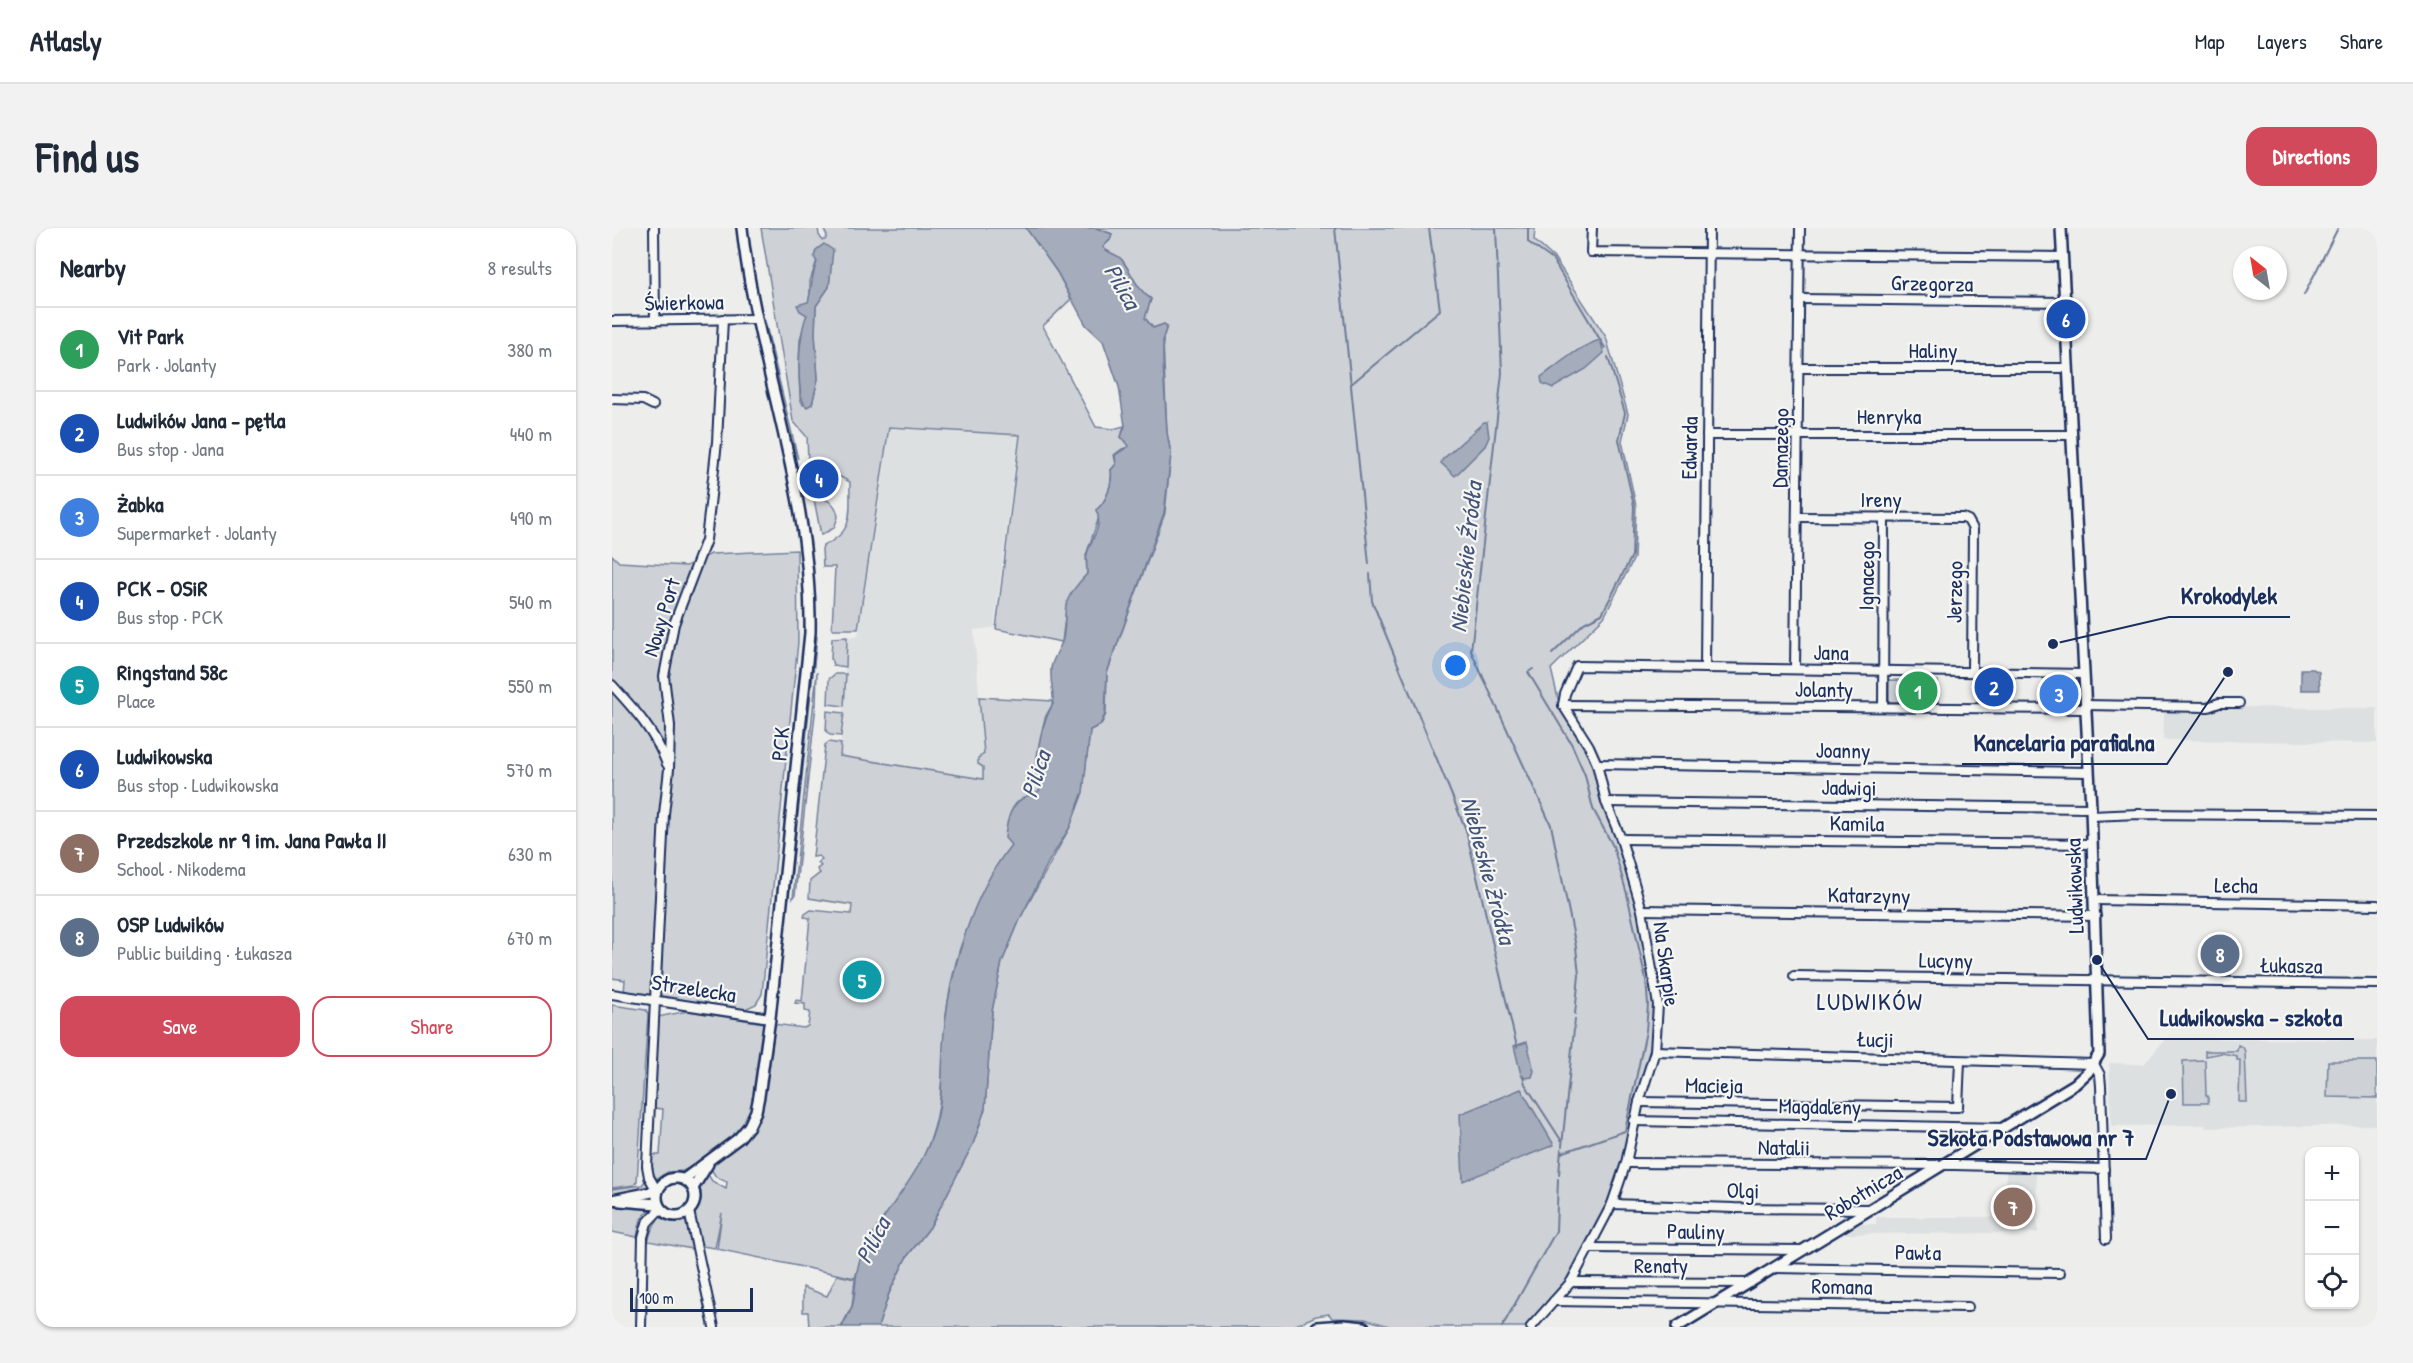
<!DOCTYPE html>
<html lang="en">
<head>
<meta charset="utf-8">
<style>
  body { margin:0; font-family:"Patrick Hand",sans-serif; background:#f2f2f3; color:#1f2937 }
  .controls { position:absolute; right:18px; bottom:18px; display:grid; overflow:hidden; border-radius:12px; box-shadow:0 2px 4px #0004 }
  .controls button { width:54px; height:54px; display:grid; place-items:center; padding:0; border:0; border-bottom:2px solid #e0e1e3; background:#fff; color:#1f2937; font:30px sans-serif }
  .compass { position:absolute; left:1621px; top:18px; width:54px; height:54px; border-radius:50%; background:#fff; box-shadow:0 2px 4px #0004; rotate:329deg }
  .scale { position:absolute; left:18px; bottom:15px; width:123px; box-sizing:border-box; padding-left:6px; border:3px solid #1b2f5e; border-top:0; font-size:16px; line-height:21px; white-space:nowrap; color:#1b2f5e; -webkit-text-stroke:4px #f6f6f2; paint-order:stroke }
  .you { position:absolute; left:844px; top:438px; width:21px; height:21px; margin:-15px; border:4px solid #fff; border-radius:50%; background:#1a73e8; box-shadow:0 0 0 9px #1a73e833 }
  .badge { display:grid; place-items:center; width:39px; height:39px; border-radius:50%; background:#d1495b; color:#fff; font-size:20px; font-weight:700 }
  .pin { position:absolute; translate:-50% -50%; border:3px solid #fff; box-shadow:0 2px 6px #0006 }
  .list { margin:0; padding:0; list-style:none }
  h2 { display:flex; justify-content:space-between; align-items:center; height:78px; margin:0; padding:0 24px; font-size:26px }
  h2 small { font-size:20px; font-weight:400; color:#747a83 }
  .list li { display:grid; grid-template-columns:39px 1fr auto; gap:18px; align-items:center; box-sizing:border-box; height:84px; padding:0 24px; border-top:2px solid #e0e1e3 }
  .list b { display:block; font-size:22px; white-space:nowrap }
  .list p { margin:0; font-size:20px; white-space:nowrap; color:#747a83 }
  .list em { font-size:20px; font-style:normal; color:#747a83 }
  .actions { display:flex; gap:12px; padding:18px 24px }
  .actions a { flex:1; padding:14px 0; border:2px solid #d1495b; border-radius:18px; text-align:center; font-size:21px; color:#d1495b }
  .actions .main { background:#d1495b; color:#fff }
  .icon { flex:none; width:33px; height:33px; fill:none; stroke:currentColor; stroke-width:2; stroke-linecap:round; stroke-linejoin:round }
  .map { position:relative; flex:none; width:1765px; height:1099px; overflow:hidden; border-radius:18px }
  header { display:flex; align-items:center; gap:36px; box-sizing:border-box; height:84px; padding:0 30px; background:#fff; border-bottom:2px solid #e0e1e3 }
  header strong { font-size:28px }
  nav { display:flex; gap:33px; margin-inline-start:auto; font-size:21px }
  .intro { display:flex; align-items:center; justify-content:space-between; box-sizing:border-box; height:144px; padding:0 36px }
  h1 { margin:0; font-size:42px }
  .button { padding:15px 27px; border-radius:18px; background:#d1495b; color:#fff; font-size:21px; font-weight:700 }
  main { display:flex; gap:36px; padding:0 36px }
  aside { flex:1; background:#fff; border-radius:18px; box-shadow:0 2px 4px #0004 }
  .map>svg:first-child { display:block }
</style>
</head>
<body>
<header>
<strong>Atlasly</strong>
<nav><a>Map</a><a>Layers</a><a>Share</a></nav>
</header>
<div class="intro"><h1>Find us</h1><a class="button">Directions</a></div>
<main>
<aside>
<h2>Nearby<small>8 results</small></h2>
<ul class="list">
<li><span class="badge" style="background:#2e9e5b">1</span><div><b>Vit Park</b><p>Park · Jolanty</p></div><em>380 m</em></li>
<li><span class="badge" style="background:#1a4fb4">2</span><div><b>Ludwików Jana - pętla</b><p>Bus stop · Jana</p></div><em>440 m</em></li>
<li><span class="badge" style="background:#3f7fe0">3</span><div><b>Żabka</b><p>Supermarket · Jolanty</p></div><em>490 m</em></li>
<li><span class="badge" style="background:#1a4fb4">4</span><div><b>PCK - OSiR</b><p>Bus stop · PCK</p></div><em>540 m</em></li>
<li><span class="badge" style="background:#0f9aa8">5</span><div><b>Ringstand 58c</b><p>Place</p></div><em>550 m</em></li>
<li><span class="badge" style="background:#1a4fb4">6</span><div><b>Ludwikowska</b><p>Bus stop · Ludwikowska</p></div><em>570 m</em></li>
<li><span class="badge" style="background:#8d6e63">7</span><div><b>Przedszkole nr 9 im. Jana Pawła II</b><p>School · Nikodema</p></div><em>630 m</em></li>
<li><span class="badge" style="background:#5c6f8a">8</span><div><b>OSP Ludwików</b><p>Public building · Łukasza</p></div><em>670 m</em></li>
</ul>
<div class="actions"><a class="main">Save</a><a>Share</a></div>
</aside>
<div class="map">
<svg width="1765" height="1099" viewBox="0 0 1765 1099">
  <rect width="100%" height="100%" fill="#edeeec"/>
  <filter id="ink" filterUnits="userSpaceOnUse"><feTurbulence type="fractalNoise" baseFrequency=".0167" numOctaves="2"/><feDisplacementMap in="SourceGraphic" scale="12" xChannelSelector="R" yChannelSelector="G"/><feConvolveMatrix kernelMatrix="1 2 1 2 8 2 1 2 1" color-interpolation-filters="sRGB"/></filter>
  <g filter="url(#ink)">
    <g fill="#dde0e1">
      <polygon points="278,200 407,207 382,400 362,402 372,527 371,551 228,528 235,409 246,408"/>
      <polygon points="1606,479 1765,480 1765,515 1551,512 1552,483 1597,484"/>
      <polygon points="1554,810 1765,812 1765,897 1594,900 1593,897 1499,898 1497,835 1532,836"/>
      <polygon points="1394,941 1424,942 1426,1005 1235,1006 1235,1004 1248,996 1264,996 1264,989 1395,989"/>
    </g>
    <g fill="#ced2d7" stroke="#74809a" stroke-width="1.5" fill-rule="evenodd">
      <path d="M149 0H206L207 7 210 12H213L215 8 211 0H414L445 44 459 71 431 98 484 199 501 201 512 198 509 209 517 219 510 221 502 227 504 236 499 242C501 254 495 274 484 282L487 289 474 327 475 346C452 370 454 383 450 414L384 401 408 207 277 199 246 401H220L223 339H211L210 321 211 318C244 303 237 285 238 254L196 232 195 209 181 193ZM209 20 220 22 217 59 204 78 203 106 206 151 200 176 191 177 188 170 187 134 188 111 195 87 192 83V77L196 75 198 67V53Z"/>
      <path d="M484 0H923L922 12 943 31 994 109 1016 186 1010 213 1024 278 1022 330 992 389 939 441 948 479 976 519 1007 613 1028 686 1042 767 1043 791 1038 824 1011 935 997 977 957 1053 915 1099H780L753 1091 720 1090 717 1086 704 1088 679 1099H266L277 1066 294 1030 318 999 361 916 373 881 380 783 390 734 409 689 458 599 471 564 478 502 489 497 494 486 495 445 553 285 559 226 555 205 552 135 551 110 555 98 552 96 541 100 533 90 539 71C525 62 520 45 510 32 504 25 496 26 490 19L498 12 500 6Z"/>
      <polygon points="148,92 153,93 186,231 179,211 176,211"/>
      <path d="M207 270C218 271 225 278 226 289L222 300 209 307 202 271Z"/>
      <polygon points="185,322 186,414 150,766 144,776 135,780 134,782 12,765 13,752 0,750 0,327 7,334 74,338 99,326"/>
      <polygon points="203,409 205,409 177,670 176,667"/>
      <polygon points="235,409 234,439 221,437 219,431 220,410"/>
      <polygon points="205,444 204,477 183,668 181,670"/>
      <polygon points="223,446 234,446 232,478 216,476 217,451"/>
      <polygon points="1277,452 1304,453 1304,474 1277,474"/>
      <rect x="1308" y="453" width="18" height="21"/>
      <path d="M367 469 441 473C440 480 435 484 433 490 427 515 421 536 429 561L425 566 410 570C407 585 405 600 400 615 397 624 387 637 382 646 367 674 352 703 344 734 338 759 333 785 332 811 330 849 330 887 314 923 295 968 256 1001 243 1050L105 1021 110 985 103 1020 90 1018C87 1007 81 995 83 983 85 974 88 968 86 958L95 945 100 953 114 961 115 954 104 949 99 941 103 934 127 915 139 900 161 798 162 796 192 800 196 798 198 784 193 783V776L183 775 184 772 190 773 198 690 192 689 193 686 199 682 239 686 240 677 197 670 198 653 208 645 205 641 209 638 206 635 210 631 207 628 201 629 213 517 217 514 229 516 228 528 371 551V539L366 536V530L372 526Z"/>
      <polygon points="215,483 232,485 229,508 218,507 214,503"/>
      <polygon points="0,777 34,782 36,786 25,953 22,957 0,960"/>
      <polygon points="76,783 152,795 142,876 132,896 127,904 99,928 71,943 56,944 44,951 38,937 38,927 48,927 51,881 41,880 45,789"/>
      <polygon points="1626,817 1631,819 1633,824 1635,874 1627,874 1628,832 1625,832 1625,828 1610,825 1593,828 1593,823 1625,823"/>
      <polygon points="1593,832 1594,868 1596,868 1596,875 1572,875 1571,833"/>
      <polygon points="1716,833 1765,833 1765,870 1715,869"/>
      <polygon points="33,953 38,959 40,979 29,991 25,1009 0,1004 0,961 30,957"/>
      <path d="M49 988C57 994 63 995 73 991L80 1021 36 1013 40 1001Z"/>
      <polygon points="225,1047 243,1051 240,1078 229,1099 197,1099 196,1084 191,1084 191,1059 215,1068"/>
    </g>
    <g fill="#a5acbc" stroke="#6e7a96" stroke-width="1.5">
      <path d="M414 0H484L500 6 498 12 491 19C496 26 504 25 510 32 520 45 525 62 539 71L533 90 541 100 552 96 555 98 551 110V135L555 205 559 226 552 285 495 445 493 486 488 497 478 502 471 564 458 599 437 633 409 689 390 734 380 783 373 881 361 916 318 999 294 1030 277 1065 266 1099H230C233 1092 238 1085 240 1079 245 1063 242 1045 249 1029 270 982 308 951 323 899 332 869 329 836 332 804 338 743 360 666 399 617L393 610C394 597 398 577 411 570 418 566 423 567 429 561L427 556 423 554C424 529 428 498 441 476 442 465 438 453 439 440 441 430 446 424 450 414 454 403 452 389 454 377 457 365 467 355 475 346 475 340 474 332 475 326 479 311 492 297 484 282 495 274 501 254 499 242L504 236 503 227 517 218 509 209 513 198 507 159 491 113 474 97 445 44Z"/>
      <path d="M212 16 221 22 217 59 204 78 203 106 206 151 200 176 195 179C182 170 187 101 195 87L188 83 185 77 196 74C200 61 199 49 205 34L202 29 204 22Z"/>
      <path d="M988 112 992 125 974 141 941 160 930 155 929 149C949 135 965 119 988 112Z"/>
      <polygon points="872,194 875,194 877,209 873,218 843,248 829,235 830,232"/>
      <polygon points="1689,441 1701,441 1707,444 1708,462 1689,462"/>
      <polygon points="915,814 922,843 920,849 913,850 909,847 902,818"/>
      <polygon points="909,861 942,917 851,953 848,886"/>
    </g>
    <g fill="none" stroke-linecap="round" stroke-linejoin="round">
      <g stroke="#6e7a96" stroke-width="2">
        <polyline points="723,0 757,336"/>
        <polyline points="884,0 890,145 859,423 939,597 964,719 967,747 963,786"/>
        <polyline points="916,0 916,14 941,32 993,120"/>
        <polyline points="1692,67 1726,0"/>
        <polyline points="738,157 828,82 817,0"/>
        <polyline points="758,346 760,373 854,602 905,819"/>
        <polyline points="940,426 972,395 990,386 1020,328 1022,278 1007,212 1013,185 996,129"/>
        <polyline points="921,441 916,444 960,517 973,547 981,581 1001,618 1015,666 1034,752 1036,776 1034,803 1013,903 949,925"/>
        <polyline points="911,848 913,856 949,912"/>
        <polyline points="950,918 963,791"/>
        <polyline points="947,947 949,921"/>
        <polyline points="890,1099 944,1003 946,951"/>
      </g>
      <g stroke="#1b2f5e" stroke-width="12">
        <g id="minor">
          <polyline points="42,0 43,93"/>
          <polyline points="980,0 979,24 1450,29"/>
          <polyline points="1188,71 1452,74"/>
          <polyline points="0,93 144,91"/>
          <polyline points="1187,140 1456,140"/>
          <polyline points="0,171 31,172 41,177"/>
          <polyline points="1095,207 1460,207"/>
          <polyline points="1185,289 1351,290 1356,292 1361,301 1360,444"/>
          <polyline points="1093,440 1097,0"/>
          <polyline points="1183,441 1188,0"/>
          <path d="M0 457C23 482 43 504 55 536"/>
          <polyline points="951,477 1473,481"/>
          <polyline points="1473,477 1596,479 1607,475 1627,475"/>
          <polyline points="1271,479 1272,289"/>
          <polyline points="985,536 1477,544"/>
          <polyline points="994,574 1479,580"/>
          <polyline points="1479,588 1526,586 1765,588"/>
          <polyline points="1009,611 1480,616"/>
          <polyline points="1483,672 1765,677"/>
          <polyline points="1030,682 1484,688"/>
          <polyline points="1182,748 1765,756"/>
          <polyline points="0,766 158,790"/>
          <polyline points="1043,823 1482,836 1488,847 1489,858 1494,1011"/>
          <polyline points="1027,874 1346,879 1348,833"/>
          <polyline points="1022,893 1392,900"/>
          <polyline points="1014,935 1343,937 1492,941"/>
          <polyline points="45,963 37,949 35,938 52,586 57,541 58,498 52,448 62,396 94,312 105,214 111,91"/>
          <polyline points="1000,976 1122,980 1259,981"/>
          <polyline points="77,983 102,1099"/>
          <polyline points="977,1020 1191,1022"/>
          <polyline points="1163,1040 1448,1045"/>
          <polyline points="959,1054 1138,1055"/>
          <polyline points="942,1073 1356,1079"/>
          <polyline points="29,1099 31,1009 35,995 48,981"/>
          <polyline points="919,1099 959,1054 1000,976 1014,935 1027,874 1043,823 1046,777 1030,682 1009,611 994,574 985,536 977,518 951,477 953,466 965,438 1472,446"/>
        </g>
      </g>
      <g stroke="#1b2f5e" stroke-width="14">
        <g id="tertiary">
          <circle cx="64" cy="969" r="19"/>
          <path d="M72 951 127 910 137 898 144 883 147 868 158 790 198 405C201 267 145 136 130 0"/>
          <polyline points="81,960 96,936"/>
          <polyline points="0,972 45,963"/>
          <polyline points="8,973 45,976"/>
          <polyline points="705,1099 732,1097 752,1099"/>
          <polyline points="1065,1099 1463,856 1476,844 1487,826 1479,580 1449,0"/>
        </g>
      </g>
      <use href="#minor" stroke="#f6f6f2" stroke-width="8"/>
      <use href="#tertiary" stroke="#f6f6f2" stroke-width="9"/>
    </g>
  </g>
  <g text-anchor="middle" dominant-baseline="central" stroke-width="4.5" stroke-linejoin="round" paint-order="stroke">
    <g font-size="22" fill="#1b2f5e" stroke="#f6f6f2">
      <text transform="translate(1320 55) rotate(1)">Grzegorza</text>
      <text transform="translate(72 74) rotate(-1)">Świerkowa</text>
      <text x="1321" y="122">Haliny</text>
      <text x="1277" y="188">Henryka</text>
      <text transform="translate(1077 220) rotate(-89)">Edwarda</text>
      <text transform="translate(1168 220) rotate(-89)">Damazego</text>
      <text x="1269" y="271">Ireny</text>
      <text transform="translate(1254 348) rotate(-89)">Ignacego</text>
      <text transform="translate(1342 364) rotate(-89)">Jerzego</text>
      <text transform="translate(49 389) rotate(-73)">Nowy Port</text>
      <text transform="translate(1219 424) rotate(1)">Jana</text>
      <text transform="translate(1212 461) rotate(1)">Jolanty</text>
      <text transform="translate(168 516) rotate(-84)">PCK</text>
      <text transform="translate(1231 522) rotate(1)">Joanny</text>
      <text transform="translate(1237 559) rotate(1)">Jadwigi</text>
      <text transform="translate(1245 595) rotate(1)">Kamila</text>
      <text transform="translate(1624 657) rotate(1)">Lecha</text>
      <text transform="translate(1462 658) rotate(-92)">Ludwikowska</text>
      <text transform="translate(1257 667) rotate(1)">Katarzyny</text>
      <text transform="translate(1334 732) rotate(1)">Lucyny</text>
      <text transform="translate(1055 736) rotate(82)">Na Skarpie</text>
      <text transform="translate(1679 737) rotate(1)">Łukasza</text>
      <text transform="translate(82 760) rotate(9)">Strzelecka</text>
      <text transform="translate(1263 811) rotate(2)">Łucji</text>
      <text transform="translate(1102 857) rotate(1)">Macieja</text>
      <text transform="translate(1208 878) rotate(1)">Magdaleny</text>
      <text transform="translate(1172 919) rotate(1)">Natalii</text>
      <text transform="translate(1131 962) rotate(1)">Olgi</text>
      <text transform="translate(1251 964) rotate(-31)">Robotnicza</text>
      <text transform="translate(1084 1003) rotate(1)">Pauliny</text>
      <text transform="translate(1306 1024) rotate(1)">Pawła</text>
      <text x="1049" y="1037">Renaty</text>
      <text transform="translate(1230 1058) rotate(1)">Romana</text>
    </g>
    <g font-size="24" font-style="italic" fill="#44547a" stroke="#f6f6f2">
      <text transform="translate(511 58) rotate(60)">Pilica</text>
      <text transform="translate(853 329) rotate(-84)">Niebieskie Źródła</text>
      <text transform="translate(423 546) rotate(-72)">Pilica</text>
      <text transform="translate(877 642) rotate(75)">Niebieskie Żródła</text>
      <text transform="translate(260 1012) rotate(-63)">Pilica</text>
    </g>
    <g font-size="24" letter-spacing="1.5" fill="#1b2f5e" stroke="#f6f6f2">
      <text x="1258" y="773">LUDWIKÓW</text>
    </g>
  </g>
  <path fill="none" stroke="#1b2f5e" stroke-width="2" d="M1441 416L1557 389H1678M1616 444L1555 536H1350M1485 732L1536 811H1742M1559 866L1534 931H1303"/>
  <g fill="#1b2f5e" stroke="#f6f6f2" stroke-width="2">
    <circle cx="1441" cy="416" r="6"/>
    <circle cx="1616" cy="444" r="6"/>
    <circle cx="1485" cy="732" r="6"/>
    <circle cx="1559" cy="866" r="6"/>
  </g>
  <g font-size="24" text-anchor="middle" font-weight="bold" fill="#1b2f5e" stroke="#f6f6f2" stroke-width="4.5" stroke-linejoin="round" paint-order="stroke">
    <text x="1617" y="376">Krokodylek</text>
    <text x="1452" y="523">Kancelaria parafialna</text>
    <text x="1639" y="798">Ludwikowska - szkoła</text>
    <text x="1419" y="918">Szkoła Podstawowa nr 7</text>
  </g>
</svg>
<div class="controls">
<button>+</button>
<button>−</button>
<button><svg class="icon" aria-label="locate" viewBox="0 0 24 24"><circle cx="12" cy="12" r="6"/><path d="M12 2v4M12 18v4M2 12h4M18 12h4"/></svg></button>
</div>
<svg class="compass" viewBox="-18 -18 36 36"><path d="M0-13l5 13h-10z" fill="#e53935"/><path d="M0 13l5-13h-10z" fill="#747a83"/></svg>
<div class="scale">100 m</div>
<div class="you"></div>
<div class="pin badge" style="left:1306px;top:463px;background:#2e9e5b">1</div>
<div class="pin badge" style="left:1382px;top:459px;background:#1a4fb4">2</div>
<div class="pin badge" style="left:1447px;top:466px;background:#3f7fe0">3</div>
<div class="pin badge" style="left:207px;top:251px;background:#1a4fb4">4</div>
<div class="pin badge" style="left:250px;top:752px;background:#0f9aa8">5</div>
<div class="pin badge" style="left:1454px;top:91px;background:#1a4fb4">6</div>
<div class="pin badge" style="left:1401px;top:979px;background:#8d6e63">7</div>
<div class="pin badge" style="left:1608px;top:726px;background:#5c6f8a">8</div>
</div>
</main>
</body>
</html>
